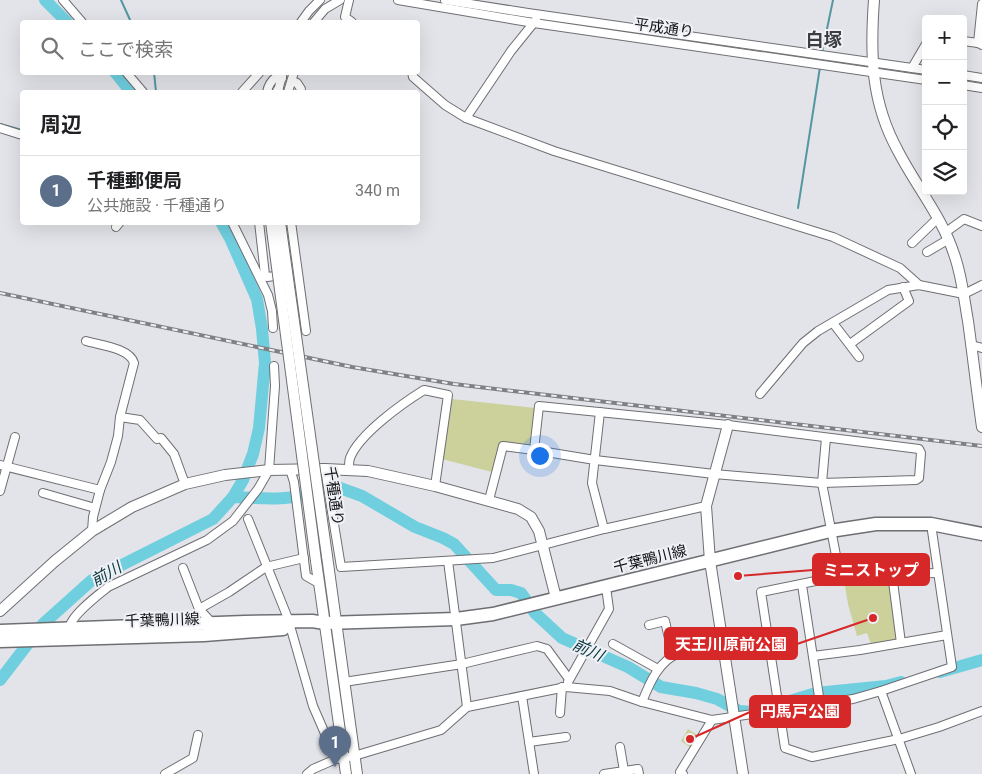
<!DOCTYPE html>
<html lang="ja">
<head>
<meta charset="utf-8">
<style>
  body { margin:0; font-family:Roboto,"Noto Sans JP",sans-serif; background:#f6f6f6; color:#202124 }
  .controls { position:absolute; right:15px; top:15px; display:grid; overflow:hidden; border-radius:5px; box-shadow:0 5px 20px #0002 }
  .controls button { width:45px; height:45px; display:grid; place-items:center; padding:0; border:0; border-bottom:1px solid #e0e0e0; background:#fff; color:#202124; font:25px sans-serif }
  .you { position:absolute; left:539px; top:455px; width:18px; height:18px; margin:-12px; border:4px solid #fff; border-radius:50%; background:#1a73e8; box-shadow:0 0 0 8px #1a73e833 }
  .badge { display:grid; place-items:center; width:32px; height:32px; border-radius:50%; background:#297cca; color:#fff; font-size:16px; font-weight:700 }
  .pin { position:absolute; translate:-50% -41px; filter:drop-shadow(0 1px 2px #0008) }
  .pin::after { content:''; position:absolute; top:26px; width:18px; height:15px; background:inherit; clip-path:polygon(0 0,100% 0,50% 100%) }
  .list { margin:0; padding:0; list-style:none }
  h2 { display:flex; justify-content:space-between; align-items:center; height:65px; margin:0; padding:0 20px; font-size:21px }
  h2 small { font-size:16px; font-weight:400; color:#757577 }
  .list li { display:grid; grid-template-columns:32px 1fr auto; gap:15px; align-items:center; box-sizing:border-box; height:70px; padding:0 20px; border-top:1px solid #e0e0e0 }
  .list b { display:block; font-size:19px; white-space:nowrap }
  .list p { margin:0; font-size:16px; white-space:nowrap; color:#757577 }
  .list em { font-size:16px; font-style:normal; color:#757577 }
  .icon { flex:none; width:28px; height:28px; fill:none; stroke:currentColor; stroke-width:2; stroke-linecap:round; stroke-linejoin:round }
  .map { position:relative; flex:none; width:982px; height:774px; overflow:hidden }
  .search { position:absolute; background:#fff; box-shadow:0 5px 20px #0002; left:20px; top:20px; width:400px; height:55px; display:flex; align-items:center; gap:12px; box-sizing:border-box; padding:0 18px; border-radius:5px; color:#757577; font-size:19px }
  .panel { position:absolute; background:#fff; box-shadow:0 5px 20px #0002; left:20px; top:90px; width:400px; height:135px; border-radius:5px }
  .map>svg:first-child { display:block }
</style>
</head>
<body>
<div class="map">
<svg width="982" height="774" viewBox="0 0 982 774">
  <rect width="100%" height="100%" fill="#e3e4e9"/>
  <g fill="#ccd09b">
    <polygon points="452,399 535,408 531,445 529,447 500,444 492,472 442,459"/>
    <polygon points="886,578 889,580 898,638 895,641 871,644 867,633 857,636 848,604 844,580 846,579"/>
    <polygon points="688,729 699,736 691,748 681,741"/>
  </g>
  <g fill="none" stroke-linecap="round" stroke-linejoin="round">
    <g stroke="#5497a2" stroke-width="2">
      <polyline points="121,0 131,22"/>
      <polyline points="822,53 833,0"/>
      <polyline points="154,72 156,92"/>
      <polyline points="0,124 22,130"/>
      <polyline points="798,208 820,67"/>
    </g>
    <g stroke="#70cfdf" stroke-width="12">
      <polyline points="45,0 67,22"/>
      <polyline points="115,72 131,92"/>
      <path d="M233 497C257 498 284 501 307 494 315 491 322 487 329 484L362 496 415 527 443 538 454 544 496 590H511L521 593 535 613 562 638 628 667 661 687 696 693 717 699 739 711 754 712 816 693 886 686 901 682"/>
      <polyline points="940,672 982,660"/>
      <polyline points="0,680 43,624 92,580 213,519 233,497 243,480 253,454 259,428 265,363 262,329 257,299 230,238 221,222"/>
    </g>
    <g stroke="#6e6f73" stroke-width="10">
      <g id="minor">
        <polyline points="63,0 82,22"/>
        <polyline points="349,0 345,17 352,22"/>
        <polyline points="398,0 534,23 926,80"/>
        <polyline points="445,0 528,13 926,70"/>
        <polyline points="982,4 978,43 982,45"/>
        <polyline points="301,22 309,11 320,0"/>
        <polyline points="314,22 325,9 340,0"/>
        <polyline points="963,41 978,43"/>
        <polyline points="912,68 926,44"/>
        <polyline points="126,72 143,92"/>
        <polyline points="412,72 413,77 445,105 466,118 554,151 833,237 900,268 919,285"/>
        <polyline points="963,75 982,78"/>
        <polyline points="292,81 297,83 301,89 300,92"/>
        <polyline points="963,85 982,88"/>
        <polyline points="278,91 283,72"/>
        <polyline points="242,92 260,72"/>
        <path d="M267 92C268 87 270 82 275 78H282"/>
        <polyline points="288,92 294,72"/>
        <polyline points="466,118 511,51 536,20"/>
        <polyline points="0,128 22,135"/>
        <polyline points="232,222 268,295 272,311 273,328"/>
        <polyline points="259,222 265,275 267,277 283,275"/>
        <polyline points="291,222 306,331"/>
        <polyline points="116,227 120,222"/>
        <polyline points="946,232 964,219 982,226"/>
        <polyline points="912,243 938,218"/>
        <polyline points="927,252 949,239"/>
        <polyline points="833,323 859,357"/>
        <path d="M86 341C99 345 130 348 134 363L120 417 118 436 111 462 100 490 93 517 92 531"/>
        <polyline points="850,344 909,301 903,287"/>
        <polyline points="971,345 982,348"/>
        <polyline points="760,394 803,343 818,331 888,290 919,285 964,294 982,285"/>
        <polyline points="600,412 592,483 604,529"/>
        <polyline points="120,417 140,420 157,439 161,438 174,454 185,484"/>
        <polyline points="826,438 822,483 840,576"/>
        <polyline points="0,465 100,490"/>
        <polyline points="290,469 294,482 306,576 320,584"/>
        <polyline points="325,469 341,567 493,558 604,529 706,506"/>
        <path d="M349 469C349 465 349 461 350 458 359 434 403 403 424 390L448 395 435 486"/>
        <polyline points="0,491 15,437"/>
        <polyline points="43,493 95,508"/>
        <polyline points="489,500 503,446 534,450 595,460 714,474 822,483 916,480 919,478 921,453 919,449 728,425 539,406 534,450"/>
        <polyline points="248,519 289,621"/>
        <polyline points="448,561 467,707"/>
        <polyline points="183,568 199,609 213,624"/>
        <polyline points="938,573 840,576 761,592 785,748 812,757 899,739 939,727 982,711"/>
        <polyline points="892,574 901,643"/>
        <polyline points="802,585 820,703"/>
        <polyline points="199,609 229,592 266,567 304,558"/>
        <polyline points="649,625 665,621 673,656"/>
        <path d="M69 629C70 616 98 595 108 587L207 540 233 521 258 489 269 470 275 386 274 366"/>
        <polyline points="291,629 313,706 336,759"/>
        <polyline points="613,644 658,669"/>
        <polyline points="813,656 860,650 947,635"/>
        <polyline points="344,682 462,664 537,646 547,649 569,679"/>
        <polyline points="568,682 609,609 606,587"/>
        <polyline points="881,691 911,774"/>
        <polyline points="522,696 534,774"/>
        <path d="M642 702C650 682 659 660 681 652 694 647 710 647 723 644"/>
        <polyline points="560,713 562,687"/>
        <polyline points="529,742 566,737"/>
        <polyline points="620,747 624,771"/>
        <polyline points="165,774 193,758 198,735"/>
        <polyline points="307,774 313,769 336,759 354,756 441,730 467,707 566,687 610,691 642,702 712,720 853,699 881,691 952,667 931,524"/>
        <polyline points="604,774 638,769 639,774"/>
        <polyline points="683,774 680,772 712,720"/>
      </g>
    </g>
    <g stroke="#6e6f73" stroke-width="12">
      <g id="tertiary">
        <path d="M874 0C870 55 871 102 898 151 916 186 942 217 954 254 962 276 964 299 968 321 973 357 977 392 982 427"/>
        <polyline points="278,92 278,91"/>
        <polyline points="728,425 706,506 710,561 743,774"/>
        <polyline points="327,556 357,774"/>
        <polyline points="316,561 346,774"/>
        <polyline points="0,611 55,561 92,531 132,507 185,484 225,475 269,470 325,469 368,471 435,486 518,509 531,517 539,531 556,598"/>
      </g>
    </g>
    <g stroke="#6e6f73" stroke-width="15">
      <g id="primary">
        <polyline points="0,631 245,622 312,621 325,623 456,619 493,614 830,531 876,524 931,524 982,534"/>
        <polyline points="0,641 204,635 283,629"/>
      </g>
    </g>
    <use href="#minor" stroke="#fff" stroke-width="8"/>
    <use href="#tertiary" stroke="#fff" stroke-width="10"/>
    <use href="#primary" stroke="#fff" stroke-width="12"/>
    <g stroke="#7f8083" stroke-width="4">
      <polyline id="rail" points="0,293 352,367 454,384 513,391 982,446"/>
    </g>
    <use href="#rail" stroke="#f0f1f6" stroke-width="2" stroke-dasharray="5.5" stroke-linecap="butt"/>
    <g stroke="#6e6f73" stroke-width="12" stroke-linecap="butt">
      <g id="tertiary-bridge">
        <polyline points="271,222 316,561"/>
        <polyline points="280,222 327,556"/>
      </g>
    </g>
    <use href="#tertiary-bridge" stroke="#fff" stroke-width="10"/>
  </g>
  <g text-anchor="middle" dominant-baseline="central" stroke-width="4" stroke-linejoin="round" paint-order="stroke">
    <g font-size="15" fill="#121315" stroke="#f0f1f6">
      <text transform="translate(664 28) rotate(8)">平成通り</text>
      <text transform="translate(334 496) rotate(82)">千種通り</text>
      <text transform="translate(650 559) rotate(-14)">千葉鴨川線</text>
      <text transform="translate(162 620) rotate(-2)">千葉鴨川線</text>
    </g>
    <g font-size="16" font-style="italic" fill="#07363d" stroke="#f0f1f6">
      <text transform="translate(106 574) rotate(-30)">前川</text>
      <text transform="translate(588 650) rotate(24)">前川</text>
    </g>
    <g font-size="18" font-weight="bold" fill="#3c3d41" stroke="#f0f1f6">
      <text x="824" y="39">白塚</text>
    </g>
  </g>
  <path fill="none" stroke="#d62828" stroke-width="2" d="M738 576L813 570M873 618L797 644M690 739L750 712"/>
  <g fill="#d62828" stroke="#f0f1f6" stroke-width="2">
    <circle cx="738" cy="576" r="5"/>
    <circle cx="873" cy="618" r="5"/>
    <circle cx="690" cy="739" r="5"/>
  </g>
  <g fill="#d62828" stroke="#d62828" stroke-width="2">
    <rect x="813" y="554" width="116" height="31" rx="5"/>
    <rect x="665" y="628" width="132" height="31" rx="5"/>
    <rect x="750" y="696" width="100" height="31" rx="5"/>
  </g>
  <g font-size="16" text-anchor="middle" font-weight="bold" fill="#fff">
    <text x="871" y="576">ミニストップ</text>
    <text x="731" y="650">天王川原前公園</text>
    <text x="800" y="717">円馬戸公園</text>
  </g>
</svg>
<div class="controls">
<button>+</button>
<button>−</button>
<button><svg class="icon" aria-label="locate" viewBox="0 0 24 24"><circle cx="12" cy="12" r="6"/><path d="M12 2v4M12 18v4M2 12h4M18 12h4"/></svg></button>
<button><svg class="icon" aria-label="layers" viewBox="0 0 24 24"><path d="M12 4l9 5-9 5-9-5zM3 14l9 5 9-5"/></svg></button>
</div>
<div class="you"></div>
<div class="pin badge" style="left:335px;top:767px;background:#5c6f8a">1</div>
<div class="search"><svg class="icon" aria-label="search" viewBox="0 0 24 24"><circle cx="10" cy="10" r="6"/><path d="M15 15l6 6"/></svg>ここで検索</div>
<section class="panel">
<h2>周辺<small></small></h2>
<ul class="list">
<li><span class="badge" style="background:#5c6f8a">1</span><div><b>千種郵便局</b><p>公共施設 · 千種通り</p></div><em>340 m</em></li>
</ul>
</section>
</div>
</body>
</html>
